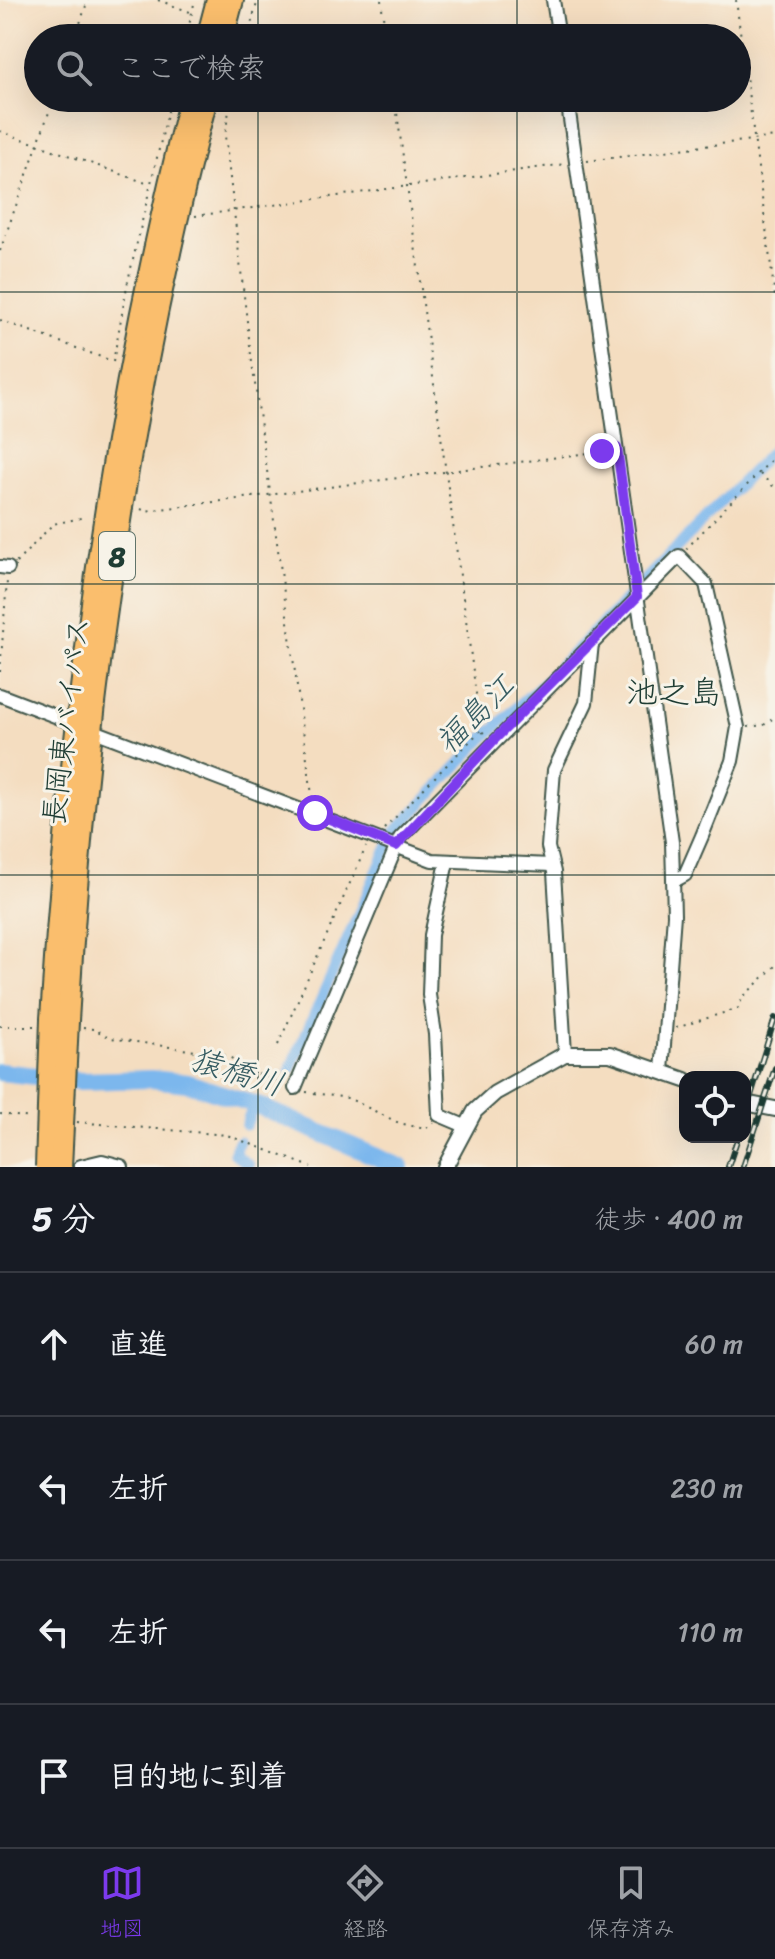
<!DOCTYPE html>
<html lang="ja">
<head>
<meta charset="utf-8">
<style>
  body { margin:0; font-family:Sriracha,"Klee One",sans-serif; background:#242831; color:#f1f3f6 }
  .controls { position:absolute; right:24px; bottom:24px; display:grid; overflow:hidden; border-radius:16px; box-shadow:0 8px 32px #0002 }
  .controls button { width:72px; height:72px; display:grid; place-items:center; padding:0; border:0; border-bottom:2px solid #363941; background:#171b24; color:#f1f3f6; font:40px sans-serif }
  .stop { position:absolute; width:24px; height:24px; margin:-18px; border:6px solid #7c3aed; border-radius:50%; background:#fff }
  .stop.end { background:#7c3aed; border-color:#fff; box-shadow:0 2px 8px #0008 }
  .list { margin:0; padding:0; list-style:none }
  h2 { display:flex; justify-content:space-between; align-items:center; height:104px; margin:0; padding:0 32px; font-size:34px }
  h2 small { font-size:26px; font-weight:400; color:#9ea1a6 }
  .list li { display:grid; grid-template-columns:52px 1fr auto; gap:24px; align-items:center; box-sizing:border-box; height:144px; padding:0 32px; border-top:2px solid #363941 }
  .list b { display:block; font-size:30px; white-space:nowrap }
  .list em { font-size:26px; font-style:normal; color:#9ea1a6 }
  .icon { flex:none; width:44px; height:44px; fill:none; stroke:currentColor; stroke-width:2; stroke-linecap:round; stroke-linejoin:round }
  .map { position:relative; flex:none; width:775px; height:1167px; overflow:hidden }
  .search { position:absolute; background:#171b24; box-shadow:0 8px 32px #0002; left:24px; right:24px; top:24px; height:88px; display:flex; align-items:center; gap:20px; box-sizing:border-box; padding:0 28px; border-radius:44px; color:#9ea1a6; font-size:30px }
  .sheet { height:680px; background:#171b24 }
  nav { display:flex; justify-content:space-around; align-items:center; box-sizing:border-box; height:112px; border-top:2px solid #363941; background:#171b24; font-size:22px; color:#9ea1a6 }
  nav a { display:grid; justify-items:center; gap:4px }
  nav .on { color:#7c3aed }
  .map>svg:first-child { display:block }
</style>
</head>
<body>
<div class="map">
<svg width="775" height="1167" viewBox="0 0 775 1167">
  <rect width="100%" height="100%" fill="#f7f3e8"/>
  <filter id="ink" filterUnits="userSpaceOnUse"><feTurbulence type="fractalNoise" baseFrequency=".0125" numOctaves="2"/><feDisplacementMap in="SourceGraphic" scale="16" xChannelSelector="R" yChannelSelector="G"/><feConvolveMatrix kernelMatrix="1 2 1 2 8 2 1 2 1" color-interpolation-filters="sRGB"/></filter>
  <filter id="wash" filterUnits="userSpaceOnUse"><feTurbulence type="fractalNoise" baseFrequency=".006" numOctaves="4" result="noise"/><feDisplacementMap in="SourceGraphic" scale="32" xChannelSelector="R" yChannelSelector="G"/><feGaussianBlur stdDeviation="1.8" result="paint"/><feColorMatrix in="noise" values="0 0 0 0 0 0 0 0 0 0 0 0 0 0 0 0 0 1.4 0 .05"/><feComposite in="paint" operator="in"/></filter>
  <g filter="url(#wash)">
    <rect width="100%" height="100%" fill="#f4ddc0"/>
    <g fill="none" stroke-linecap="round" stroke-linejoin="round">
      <g stroke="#7bb7ed" stroke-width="11">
        <polyline points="290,1070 394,833 481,741 548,678 775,448"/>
        <polyline points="246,1125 254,1104"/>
        <polyline points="239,1141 234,1153 249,1165"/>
      </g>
      <polyline stroke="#7bb7ed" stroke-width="18" points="0,1072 81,1081 151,1079 188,1083 254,1104 400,1167"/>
    </g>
  </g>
  <g filter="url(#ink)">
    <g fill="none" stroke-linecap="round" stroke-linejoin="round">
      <g stroke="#3f5549" stroke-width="16">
        <g id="minor">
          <polyline points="553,0 559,38"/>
          <polyline points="567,98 672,842 674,915 662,1071"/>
          <polyline points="0,567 8,568"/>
          <polyline points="0,695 432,860 551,865"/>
          <polyline points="447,862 431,935 429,995 435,1034 439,1115 465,1126"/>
          <polyline points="565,1054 554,872 548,847 554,770 586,703 592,643"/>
          <polyline points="295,1088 400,838 679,556 706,584 738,727 732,761 702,836 685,875 674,881"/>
        </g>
      </g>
      <g stroke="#3f5549" stroke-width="18">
        <g id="tertiary">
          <polyline points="745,1103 775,1109"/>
          <polyline points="81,1167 102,1162 121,1167"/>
          <polyline points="445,1167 475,1111 495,1093 565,1054 610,1054 685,1080"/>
        </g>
      </g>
      <g stroke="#3f5549" stroke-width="24">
        <g id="trunk">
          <polyline points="207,38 217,0"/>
          <polyline points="223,38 233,0"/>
          <path d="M51 1019C70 709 113 399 190 98"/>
          <path d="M68 1021C85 711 129 398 207 98"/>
        </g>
      </g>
      <g stroke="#3f5549" stroke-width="2" stroke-dasharray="2 6" stroke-linecap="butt">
        <polyline points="158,0 190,12"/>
        <polyline points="381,0 386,38"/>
        <polyline points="736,0 775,297"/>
        <polyline points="75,38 88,0"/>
        <polyline points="186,38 195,0"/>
        <polyline points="247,38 258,0"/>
        <polyline points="231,98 225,136 251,355 313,802"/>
        <polyline points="395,98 481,730 487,737"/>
        <polyline points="0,131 149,184"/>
        <polyline points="587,161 775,137"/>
        <polyline points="195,216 565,164"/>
        <polyline points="0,251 54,98"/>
        <polyline points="0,320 112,361"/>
        <polyline points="113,362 128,281 171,98"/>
        <polyline points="760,474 775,488"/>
        <polyline points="141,509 145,511 604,451"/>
        <polyline points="686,549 775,456"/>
        <polyline points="16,563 53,524 81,518"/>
        <polyline points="0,672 7,581"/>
        <polyline points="748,727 764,725 775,717"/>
        <polyline points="384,829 480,731"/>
        <polyline points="0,1026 35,1026"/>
        <polyline points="83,1028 94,1029 111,1038 228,1056 252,1072 285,1084"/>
        <polyline points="676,1028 739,1008 742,998 775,966"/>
        <polyline points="278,1045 366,847"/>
        <polyline points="306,1092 348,1098 399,1123 425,1129 434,1123"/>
        <polyline points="0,1114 31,1118"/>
        <polyline points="77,1122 227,1135 311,1167"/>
      </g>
      <use href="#minor" stroke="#fff" stroke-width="12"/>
      <use href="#tertiary" stroke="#fff" stroke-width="14"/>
      <use href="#trunk" stroke="#fabe6d" stroke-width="20"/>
      <g stroke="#1f3d34" stroke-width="6">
        <g id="rail">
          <polyline points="745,1115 775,1018"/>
          <polyline points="728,1167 738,1137"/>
          <polyline points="743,1167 775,1068"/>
        </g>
      </g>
      <use href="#rail" stroke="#f7f3e8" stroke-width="3" stroke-dasharray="9" stroke-linecap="butt"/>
      <g stroke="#3f5549" stroke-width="24" stroke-linecap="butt">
        <g id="trunk-bridge">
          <polyline points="46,1167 51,1019"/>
          <polyline points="61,1167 68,1021"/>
        </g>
      </g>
      <use href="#trunk-bridge" stroke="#fabe6d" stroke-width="20"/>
    </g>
  </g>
  <g fill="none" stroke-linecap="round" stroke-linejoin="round" filter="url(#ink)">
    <polyline stroke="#7c3aed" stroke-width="10" points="315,813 396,846 492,742 637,597 617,448 602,451"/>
  </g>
  <path fill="none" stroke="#1f3d34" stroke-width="2" stroke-opacity="0.55" d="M258 0V38M517 0V38M258 98V1167M517 98V1167M0 292H775M0 584H775M0 875H775"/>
  <g text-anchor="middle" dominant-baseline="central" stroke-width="6" stroke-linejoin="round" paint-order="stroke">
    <rect fill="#f7f3e8" stroke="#60746a" stroke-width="2" x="99" y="532" width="36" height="48" rx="6"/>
    <g font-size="28" font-weight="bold" fill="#1f3d34">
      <text x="117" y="556">8</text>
    </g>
    <g font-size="30" fill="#1f3d34" stroke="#f7f3e8">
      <text transform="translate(66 721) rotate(-83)">長岡東バイパス</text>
    </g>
    <g font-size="32" fill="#1f3d34" stroke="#f7f3e8">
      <text x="674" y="692">池之島</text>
    </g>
    <g font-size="32" font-style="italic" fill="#365c62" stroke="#f7f3e8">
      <text transform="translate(475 714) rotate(-45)">福島江</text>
      <text transform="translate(237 1072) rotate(17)">猿橋川</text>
    </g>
  </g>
</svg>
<div class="controls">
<button><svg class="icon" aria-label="locate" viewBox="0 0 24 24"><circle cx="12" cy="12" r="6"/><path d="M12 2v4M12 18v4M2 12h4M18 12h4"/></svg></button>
</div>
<div class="stop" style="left:315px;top:813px"></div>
<div class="stop end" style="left:602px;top:451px"></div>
<div class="search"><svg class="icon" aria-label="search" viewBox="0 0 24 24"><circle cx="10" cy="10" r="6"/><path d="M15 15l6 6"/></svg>ここで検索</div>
</div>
<section class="sheet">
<h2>5 分<small>徒歩 · 400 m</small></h2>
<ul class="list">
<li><svg class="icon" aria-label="ahead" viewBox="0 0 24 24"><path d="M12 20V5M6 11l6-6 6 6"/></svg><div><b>直進</b></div><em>60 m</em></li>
<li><svg class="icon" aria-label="left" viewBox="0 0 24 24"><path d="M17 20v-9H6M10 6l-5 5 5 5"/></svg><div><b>左折</b></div><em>230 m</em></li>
<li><svg class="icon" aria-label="left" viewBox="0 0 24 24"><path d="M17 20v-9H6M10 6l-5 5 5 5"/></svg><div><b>左折</b></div><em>110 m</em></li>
<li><svg class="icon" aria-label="arrive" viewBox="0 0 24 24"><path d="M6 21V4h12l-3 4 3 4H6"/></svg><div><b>目的地に到着</b></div></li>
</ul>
</section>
<nav>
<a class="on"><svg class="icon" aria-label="map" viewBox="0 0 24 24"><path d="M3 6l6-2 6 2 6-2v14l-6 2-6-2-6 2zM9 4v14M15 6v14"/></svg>地図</a>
<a><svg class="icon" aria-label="directions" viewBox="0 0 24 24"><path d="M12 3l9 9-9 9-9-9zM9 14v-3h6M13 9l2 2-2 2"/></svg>経路</a>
<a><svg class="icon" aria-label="saved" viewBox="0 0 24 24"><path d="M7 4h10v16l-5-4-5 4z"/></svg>保存済み</a>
</nav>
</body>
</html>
